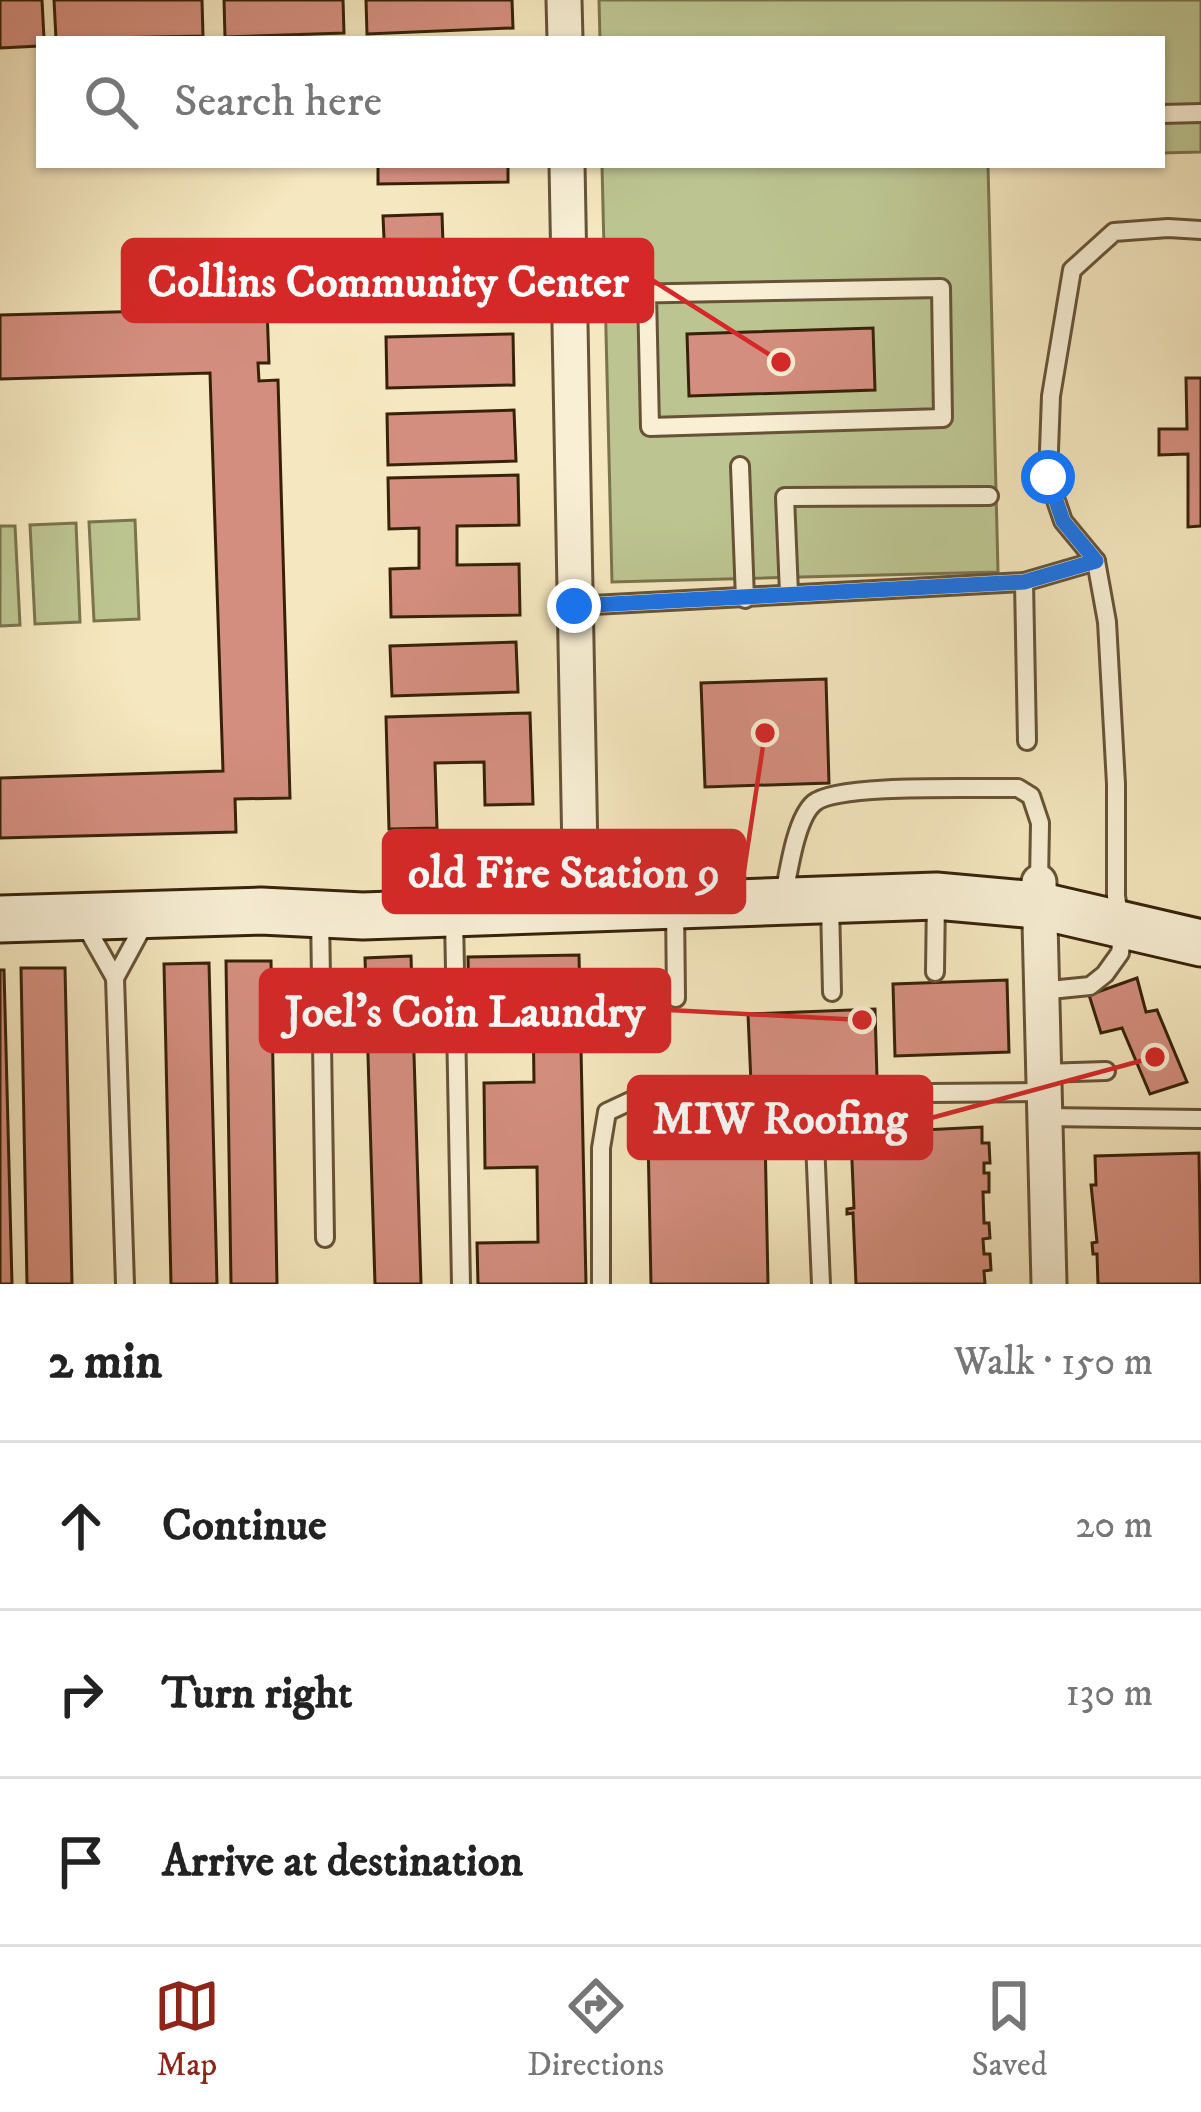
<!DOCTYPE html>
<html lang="en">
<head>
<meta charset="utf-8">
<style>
  body { margin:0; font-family:"IM FELL DW Pica",serif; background:#f2f2f2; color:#222 }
  .stop { position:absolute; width:36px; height:36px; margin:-27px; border:9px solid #1a73e8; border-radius:50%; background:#fff }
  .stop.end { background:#1a73e8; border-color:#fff; box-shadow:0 3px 12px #0008 }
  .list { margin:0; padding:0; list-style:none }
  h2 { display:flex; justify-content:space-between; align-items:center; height:156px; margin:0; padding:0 48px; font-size:51px }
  h2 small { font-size:39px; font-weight:400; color:#767676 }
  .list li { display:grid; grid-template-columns:78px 1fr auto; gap:36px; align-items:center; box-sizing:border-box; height:168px; padding:0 48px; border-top:3px solid #e0e0e0 }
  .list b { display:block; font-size:45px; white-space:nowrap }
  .list em { font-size:39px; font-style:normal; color:#767676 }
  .icon { flex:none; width:66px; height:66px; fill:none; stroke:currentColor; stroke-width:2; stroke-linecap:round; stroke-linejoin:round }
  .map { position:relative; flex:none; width:1201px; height:1284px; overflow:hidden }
  .search { position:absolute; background:#fff; box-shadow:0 3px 9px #0004; left:36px; right:36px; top:36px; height:132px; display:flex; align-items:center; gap:30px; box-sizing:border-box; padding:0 42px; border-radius:0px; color:#767676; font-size:45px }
  .sheet { height:660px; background:#fff }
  nav { display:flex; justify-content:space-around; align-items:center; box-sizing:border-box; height:168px; border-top:3px solid #e0e0e0; background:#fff; font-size:33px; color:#767676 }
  nav a { display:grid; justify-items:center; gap:6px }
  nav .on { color:#8f2418 }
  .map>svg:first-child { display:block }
</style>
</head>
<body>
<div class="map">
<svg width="1201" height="1284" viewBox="0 0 1201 1284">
  <rect width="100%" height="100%" fill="#f5e7bf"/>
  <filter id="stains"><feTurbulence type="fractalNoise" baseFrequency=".00167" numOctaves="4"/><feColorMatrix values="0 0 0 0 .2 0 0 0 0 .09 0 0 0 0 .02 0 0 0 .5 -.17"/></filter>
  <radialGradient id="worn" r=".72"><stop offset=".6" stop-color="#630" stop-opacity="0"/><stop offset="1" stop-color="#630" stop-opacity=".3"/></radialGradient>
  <g fill="#bcc591" stroke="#7a744d" stroke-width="3">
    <polygon points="599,0 1201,0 1201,152 1162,153 1162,39 600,39"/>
    <polygon points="602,165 988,165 998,572 612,582"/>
    <polygon points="135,520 139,619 94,621 89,522"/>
    <polygon points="76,523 80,622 35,624 30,525"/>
    <polygon points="0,526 15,526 20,625 0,626"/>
  </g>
  <g fill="#d48e7f" stroke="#372209" stroke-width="3">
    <polygon points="0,0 42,0 44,39 39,39 39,46 0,48"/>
    <polygon points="54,0 202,0 203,36 56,39"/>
    <polygon points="224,0 343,0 344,33 225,37"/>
    <polygon points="366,0 512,0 513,28 367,34"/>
    <polygon points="378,165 508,165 508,182 378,184"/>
    <polygon points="442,214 445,304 387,306 383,216"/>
    <polygon points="267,308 269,363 258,363 259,381 278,380 290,798 235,799 236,832 0,838 0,778 223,771 210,373 0,379 0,315"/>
    <polygon points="873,328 875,390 689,396 687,334"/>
    <polygon points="513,334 514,385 387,388 386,337"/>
    <polygon points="1186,378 1201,378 1201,526 1188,527 1188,454 1159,455 1159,429 1187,429"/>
    <polygon points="514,410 516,461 388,465 387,414"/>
    <polygon points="518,475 519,525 457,526 457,565 519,564 520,615 391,617 390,569 419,568 419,528 389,529 388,478"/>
    <polygon points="516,642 518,692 392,696 390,646"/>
    <polygon points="826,679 829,783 705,787 701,683"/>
    <polygon points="530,713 533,804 485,805 484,762 435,763 437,828 389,829 386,717"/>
    <polygon points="579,955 586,1284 478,1284 477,1243 538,1242 537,1167 485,1168 484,1083 534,1082 533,1008 469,1009 468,957"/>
    <polygon points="411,956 421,1284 375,1284 365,958"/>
    <polygon points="226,961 271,961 277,1284 231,1284"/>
    <polygon points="209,963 217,1284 171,1284 164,964"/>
    <polygon points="21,968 65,968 72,1284 27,1284"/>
    <polygon points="0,970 4,970 12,1284 0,1284"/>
    <polygon points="1137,978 1146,1012 1157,1010 1187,1082 1150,1094 1122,1028 1101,1033 1089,995"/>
    <polygon points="1007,980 1009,1052 895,1056 893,984"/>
    <polygon points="875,1009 877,1078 751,1083 748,1014"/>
    <polygon points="982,1127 982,1143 989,1143 990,1163 984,1163 984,1173 989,1173 989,1192 983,1192 984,1223 989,1223 990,1238 983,1239 984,1254 990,1254 991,1270 984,1271 985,1284 856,1284 853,1213 847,1214 847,1209 854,1208 851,1138 844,1138 844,1134"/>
    <polygon points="765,1134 768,1284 651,1284 648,1137"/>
    <polygon points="1199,1153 1201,1284 1098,1284 1097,1254 1093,1254 1092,1243 1097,1242 1091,1185 1096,1185 1095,1156"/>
  </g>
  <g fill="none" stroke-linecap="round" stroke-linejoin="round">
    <g stroke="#665336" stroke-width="22">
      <g id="lane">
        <polyline points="1162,114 1201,113"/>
        <polyline points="569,295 941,288 943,418 650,427 647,294"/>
        <polyline points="740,466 745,599"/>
        <polyline points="1024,582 1027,741"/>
        <polyline points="789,593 785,497 989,496"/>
        <polyline points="574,606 1024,582 1096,561"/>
        <path d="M783 900C788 876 795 819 814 803 837 783 981 789 1018 788L1031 796 1040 823 1039 882"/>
        <polyline points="830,904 832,992"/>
        <polyline points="675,905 676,998"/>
        <polyline points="320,914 325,1238"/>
        <polyline points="454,918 461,1284"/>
        <polyline points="84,923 115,978 147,919"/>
        <polyline points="935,972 936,897"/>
        <polyline points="115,978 125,1284"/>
        <polyline points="1040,991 1090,986 1105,974 1120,953 1122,936 1116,896 1116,784 1107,622 1096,561 1063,521 1048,477 1051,396 1072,270 1114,232 1168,228 1201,230"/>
        <polyline points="1043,1073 1106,1071"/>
        <polyline points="1045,1117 1201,1119"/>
        <polyline points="601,1284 601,1148 607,1112 637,1098 813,1094"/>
        <polyline points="821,1284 813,1094 1044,1092"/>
      </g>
    </g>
    <g stroke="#665336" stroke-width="39">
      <g id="street">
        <polyline points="564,0 565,39"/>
        <polyline points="567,165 581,908"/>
        <polyline points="1039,882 1049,1284"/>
      </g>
    </g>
    <g stroke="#372209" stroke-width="51">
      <polyline id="secondary" points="0,919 261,911 363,916 936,896 1037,905 1201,943"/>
    </g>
    <use href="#lane" stroke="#f8efd5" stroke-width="16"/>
    <use href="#street" stroke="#f8efd5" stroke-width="33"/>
    <use href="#secondary" stroke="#f8efd5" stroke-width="45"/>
  </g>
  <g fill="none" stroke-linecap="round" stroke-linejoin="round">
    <polyline stroke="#1a73e8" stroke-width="15" points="574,606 1024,582 1096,561 1063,521 1048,477"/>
  </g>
  <path fill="none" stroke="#d62828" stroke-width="4.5" d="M781 362L652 280M765 733L744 871M862 1020L669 1010M1155 1057L931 1118"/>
  <g fill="#d62828" stroke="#f8efd5" stroke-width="4.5">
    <circle cx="781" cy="362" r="12"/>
    <circle cx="765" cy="733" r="12"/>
    <circle cx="862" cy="1020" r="12"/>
    <circle cx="1155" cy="1057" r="12"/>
  </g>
  <g fill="#d62828" stroke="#d62828" stroke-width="4.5">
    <rect x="123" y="240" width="529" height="81" rx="12"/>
    <rect x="384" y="831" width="360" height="81" rx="12"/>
    <rect x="261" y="970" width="408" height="81" rx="12"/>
    <rect x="629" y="1077" width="302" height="81" rx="12"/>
  </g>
  <g font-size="45" text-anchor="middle" font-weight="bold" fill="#fff">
    <text x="388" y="296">Collins Community Center</text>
    <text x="564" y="887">old Fire Station 9</text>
    <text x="465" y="1026">Joel's Coin Laundry</text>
    <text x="780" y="1133">MIW Roofing</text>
  </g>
  <rect width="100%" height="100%" filter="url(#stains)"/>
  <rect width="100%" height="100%" fill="url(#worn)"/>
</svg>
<div class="stop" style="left:1048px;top:477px"></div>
<div class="stop end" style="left:574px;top:606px"></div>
<div class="search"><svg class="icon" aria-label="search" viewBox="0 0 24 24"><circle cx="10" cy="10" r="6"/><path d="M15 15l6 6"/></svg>Search here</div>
</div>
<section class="sheet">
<h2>2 min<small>Walk · 150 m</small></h2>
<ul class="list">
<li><svg class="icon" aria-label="ahead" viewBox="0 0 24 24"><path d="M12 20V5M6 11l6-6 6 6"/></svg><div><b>Continue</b></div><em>20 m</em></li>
<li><svg class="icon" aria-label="right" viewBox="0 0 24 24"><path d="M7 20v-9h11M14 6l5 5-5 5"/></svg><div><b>Turn right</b></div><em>130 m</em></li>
<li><svg class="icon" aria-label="arrive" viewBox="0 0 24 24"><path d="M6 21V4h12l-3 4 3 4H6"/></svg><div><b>Arrive at destination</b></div></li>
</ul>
</section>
<nav>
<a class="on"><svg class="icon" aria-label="map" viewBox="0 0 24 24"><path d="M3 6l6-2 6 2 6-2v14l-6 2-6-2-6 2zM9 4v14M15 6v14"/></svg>Map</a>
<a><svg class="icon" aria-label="directions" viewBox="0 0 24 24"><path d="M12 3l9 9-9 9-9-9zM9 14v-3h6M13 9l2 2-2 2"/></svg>Directions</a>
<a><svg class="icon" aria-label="saved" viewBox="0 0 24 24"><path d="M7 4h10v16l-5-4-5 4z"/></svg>Saved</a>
</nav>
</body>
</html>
